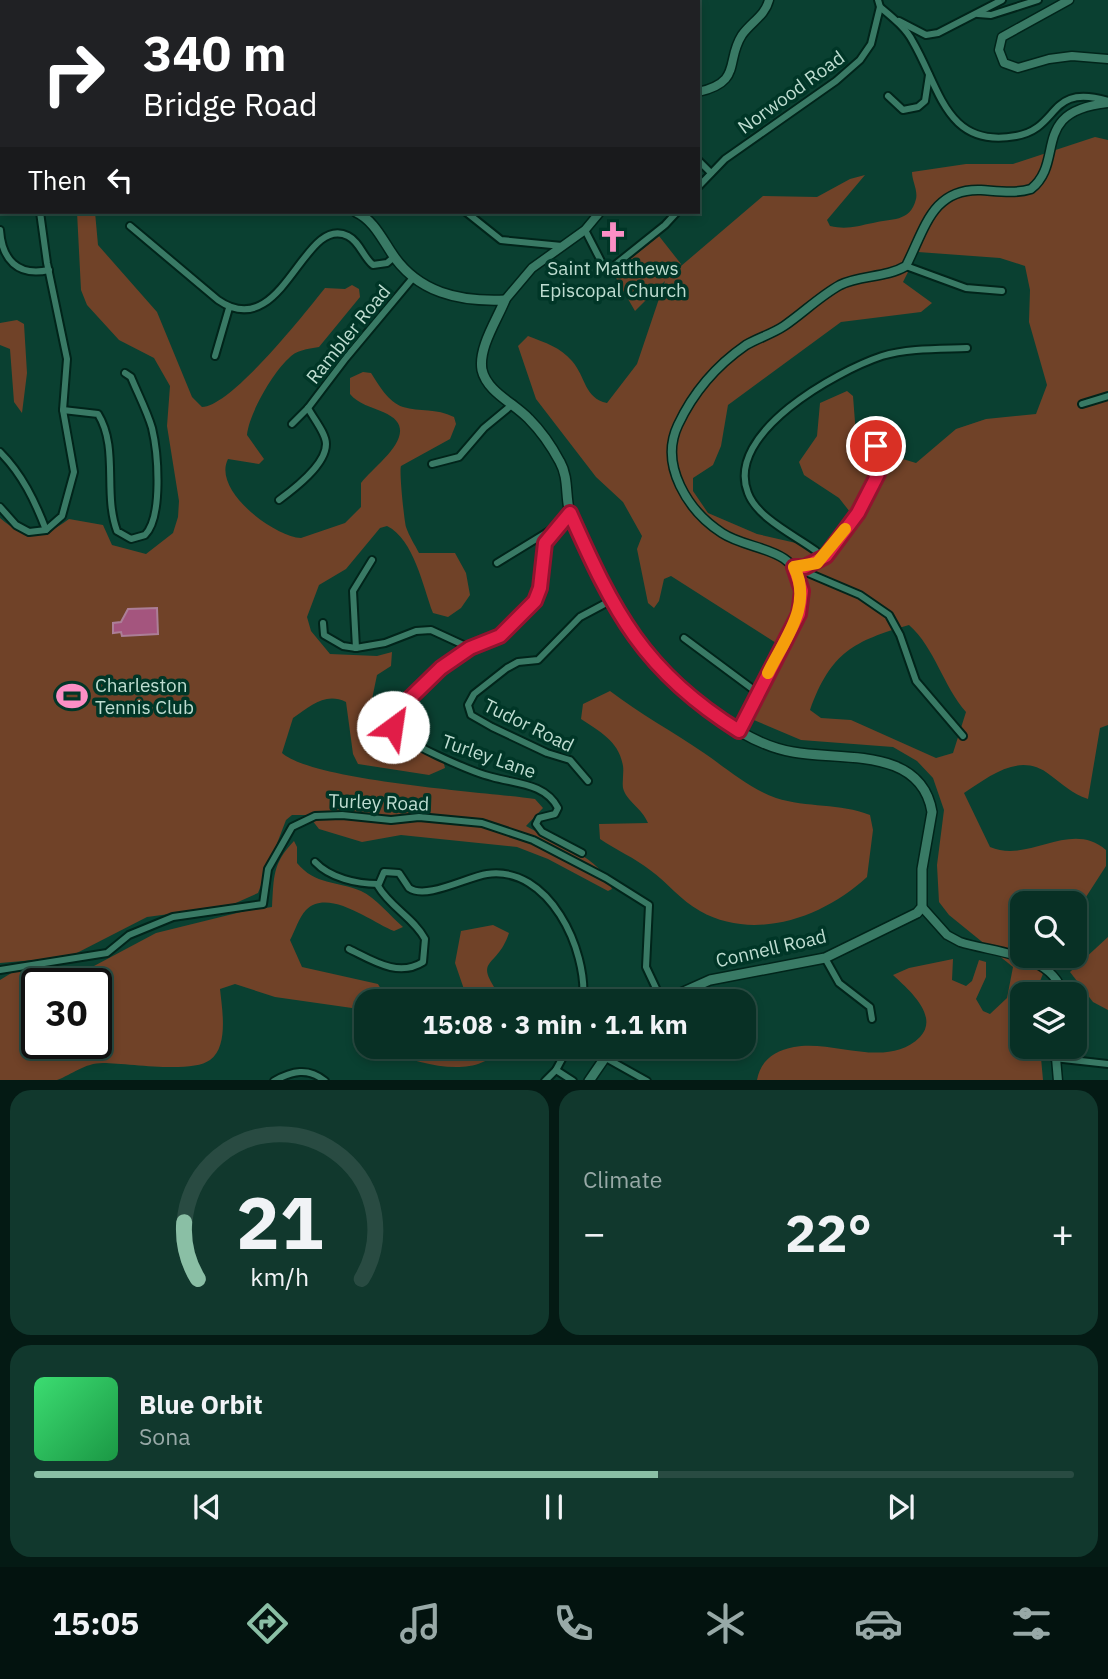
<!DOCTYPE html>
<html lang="en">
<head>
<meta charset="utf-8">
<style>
  :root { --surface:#083025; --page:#11382d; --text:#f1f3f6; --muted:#98a9a7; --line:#294b42; --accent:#8abfa5 }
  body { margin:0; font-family:"IBM Plex Sans",sans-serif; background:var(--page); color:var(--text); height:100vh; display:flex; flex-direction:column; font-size:26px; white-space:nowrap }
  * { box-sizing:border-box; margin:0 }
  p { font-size:23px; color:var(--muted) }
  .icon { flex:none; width:38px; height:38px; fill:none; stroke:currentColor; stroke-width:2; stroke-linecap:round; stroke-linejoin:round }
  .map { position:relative; height:1080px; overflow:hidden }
  .panel { display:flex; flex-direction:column; gap:10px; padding:10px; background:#041a14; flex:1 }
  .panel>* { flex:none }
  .guide { position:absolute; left:0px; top:0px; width:700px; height:214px; box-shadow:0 4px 10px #0003,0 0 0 2px var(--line); background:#202124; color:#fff; overflow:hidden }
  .buttons { position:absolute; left:1010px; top:891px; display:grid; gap:14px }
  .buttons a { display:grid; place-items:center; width:77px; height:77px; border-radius:14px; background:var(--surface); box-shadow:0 4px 10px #0003,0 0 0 2px var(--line); font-size:35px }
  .speed { position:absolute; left:21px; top:968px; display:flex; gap:14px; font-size:35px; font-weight:700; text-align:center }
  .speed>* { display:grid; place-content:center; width:91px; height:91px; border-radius:50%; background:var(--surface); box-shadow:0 4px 10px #0003,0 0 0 2px var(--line); line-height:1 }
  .speed .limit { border:4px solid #111; border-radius:10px; background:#fff; color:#111 }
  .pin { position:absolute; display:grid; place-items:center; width:60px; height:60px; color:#fff; margin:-30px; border:4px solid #fff; border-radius:50%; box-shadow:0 2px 7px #0007 }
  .me { position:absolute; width:77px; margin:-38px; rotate:31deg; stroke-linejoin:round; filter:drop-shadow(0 0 5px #0008) }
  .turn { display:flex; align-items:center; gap:24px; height:147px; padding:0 28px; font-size:32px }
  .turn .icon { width:91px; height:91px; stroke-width:2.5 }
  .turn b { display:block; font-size:49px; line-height:60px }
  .then { display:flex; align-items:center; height:66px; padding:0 28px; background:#0003; gap:14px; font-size:26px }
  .big { font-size:52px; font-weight:800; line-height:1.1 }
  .panel .tile { flex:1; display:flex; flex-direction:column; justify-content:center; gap:10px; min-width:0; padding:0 24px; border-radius:21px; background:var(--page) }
  .panel .dial { align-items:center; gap:0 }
  .dial svg { height:182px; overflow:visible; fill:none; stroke:var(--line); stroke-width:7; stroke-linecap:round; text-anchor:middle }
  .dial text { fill:var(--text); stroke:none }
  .song { display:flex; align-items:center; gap:21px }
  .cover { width:84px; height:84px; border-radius:10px; background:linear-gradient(135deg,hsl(140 70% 55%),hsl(140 70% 35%)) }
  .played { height:7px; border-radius:4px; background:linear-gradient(90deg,var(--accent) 60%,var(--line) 60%) }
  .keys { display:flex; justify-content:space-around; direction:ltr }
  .heat { display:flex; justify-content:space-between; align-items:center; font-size:38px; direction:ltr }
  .panel .tiles { flex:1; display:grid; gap:10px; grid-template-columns:1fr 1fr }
  .tile:last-child { grid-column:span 2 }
  .trip { position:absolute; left:354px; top:989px; width:402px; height:70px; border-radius:21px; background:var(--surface); box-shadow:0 4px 10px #0003,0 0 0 2px var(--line); font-weight:800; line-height:70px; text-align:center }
  .menu { display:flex; height:112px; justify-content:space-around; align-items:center; background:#03130f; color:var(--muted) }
  .menu .icon { width:49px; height:49px }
  .menu .selected { color:var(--accent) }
  .menu b { font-size:32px; color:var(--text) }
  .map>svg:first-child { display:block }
  .green { fill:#704228; fill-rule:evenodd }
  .water { fill:#a4557e; stroke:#ac7e97; stroke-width:2 }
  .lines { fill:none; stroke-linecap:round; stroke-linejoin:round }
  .minor-casing { stroke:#01241a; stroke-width:10 }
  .tertiary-casing { stroke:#01241a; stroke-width:11 }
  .secondary-casing { stroke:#01241a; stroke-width:12 }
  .minor { stroke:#397a65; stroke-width:6 }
  .tertiary { stroke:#397a65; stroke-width:8 }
  .secondary { stroke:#397a65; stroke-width:9 }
  .route-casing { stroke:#92132f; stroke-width:18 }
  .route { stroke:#e11d48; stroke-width:12 }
  .slow { stroke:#f59e0b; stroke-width:12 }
  .labels { text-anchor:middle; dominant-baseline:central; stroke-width:7; stroke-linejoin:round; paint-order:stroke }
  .street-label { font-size:19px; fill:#beddd1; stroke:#003627 }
  .poi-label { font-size:19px; fill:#beddd1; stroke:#003627 }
</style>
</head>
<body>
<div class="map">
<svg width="1108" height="1081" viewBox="0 0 1108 1081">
  <rect width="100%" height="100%" fill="#0a4031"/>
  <g class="green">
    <path d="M1095 137 1108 140V725L1100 728 1088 799C1071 793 1064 785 1050 775 1020 751 990 776 964 793L990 847C1029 864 1070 819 1106 850V866L1075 914 1074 903H1022V956H1050L1035 994H1022V1046L1040 1047 1043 1080H757C761 1060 774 1051 794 1047 833 1039 887 1070 920 1037 940 1016 908 989 893 975L909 968 953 959 952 980 966 986 972 981 979 960 986 962V977L976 999 983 1011 990 1014 1007 998 1013 967 949 915 939 902 937 865 944 810 933 778 917 761 893 747 801 740 749 718 784 648 671 576 664 579 659 601 654 608 648 603 637 549 642 536 623 502 596 477 536 399 518 346 528 336C546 343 560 347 572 361 586 377 584 398 607 403L637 364 665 281 635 311 613 273 659 236 681 264 674 272 763 196 817 197 850 179 865 175 827 220 830 226C847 230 857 226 873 223 891 218 910 223 916 199 918 190 912 181 912 172L966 164H1013ZM918 252 1000 258 1025 266 1030 290 1029 322 1047 385 1036 414 986 419 956 429 916 463 863 447 856 435 853 396 847 391 820 403 817 436 799 462 804 475 839 498 850 512 825 551 813 553 796 543 757 534 708 513 693 491V478L713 465 721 446 728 405 841 322 921 312 932 303 903 282ZM909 625C935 648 943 686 966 712L953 753 936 758 851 720 821 718 810 710C831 652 854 641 909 625Z"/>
    <path d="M77 212H95L98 245 157 312 192 397 202 407C231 407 305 313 325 288L345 289 352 285 359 289 360 297 319 347C307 349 296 350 288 359 272 374 249 414 247 435L264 459 259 464 228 459C212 490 273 536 301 538L345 523 361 507V483C376 464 426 430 383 412 372 407 358 404 350 394V378L363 372 371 373C379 385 388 402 403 407 420 412 436 408 454 417L456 424 450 439 401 466C399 471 404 519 406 527 409 536 415 545 419 553H455L466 573 470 595 461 608 448 617 433 613C423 587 414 539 387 526L380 528 346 569 319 585 307 617 311 631 330 654 377 656 392 652 391 666 377 675 366 728 443 760 445 768 429 775 358 764 353 754 346 702C325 692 311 706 293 718L282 753C314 781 484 792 535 799L543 808 526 826C554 842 602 857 612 889L608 891 548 859 517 847 401 835 362 842 319 829 308 815H292L286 820 258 893 229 906 147 917 69 957 0 963V518C29 542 40 540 69 519L103 525 112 545 146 554 173 533 178 517 179 501 167 426 170 386 154 358 119 340 87 305 81 290Z"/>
    <path d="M17 320 24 324 27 373 22 413 14 402 10 349 0 345V323Z"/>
    <path d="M610 691C640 714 672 731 704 753 726 768 750 789 776 798 807 808 840 803 870 815L873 830 867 877C824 917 755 942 700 911 680 900 668 883 650 870 635 858 616 850 600 839L599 824 648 823C642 808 626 801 623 788 622 781 624 773 623 766 619 741 600 732 581 719L583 704Z"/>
    <path d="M294 841 297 847V863C315 885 337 881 361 891 376 898 390 916 403 927L394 931C373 923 328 887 306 910 299 917 295 931 290 940L302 967 378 984 388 1001H366V1018L352 1008 275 997 235 984 220 989C222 1009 229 1046 210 1060 191 1074 128 1063 103 1063 83 1063 71 1076 54 1081 39 1081 16 1081 0 1080V980L13 972 94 966 156 933 245 911 272 907C274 877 272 864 294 841ZM37 984H96V1043H37Z"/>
    <path d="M493 925 509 933C496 972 470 955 504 1001H468L455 963 461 931Z"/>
    <path d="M1108 937V1010L1093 1002 1070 972Z"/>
    <path d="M384 1047H502C477 1081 422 1064 388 1052Z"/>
  </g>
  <path class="water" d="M157 608 158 634 122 636 121 632 113 633V623L121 622 128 609Z"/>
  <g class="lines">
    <defs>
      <g id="minor">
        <path d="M169 0 172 2"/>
        <path d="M566 0 567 2"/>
        <path d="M878 0 880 7C892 17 906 28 913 42 940 88 946 149 1016 136 1061 128 1047 83 1108 101"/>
        <path d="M254 2 255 0"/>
        <path d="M394 2 395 0"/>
        <path d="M579 2 581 0"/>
        <path d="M649 2 650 0"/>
        <path d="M978 14 991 15 1038 0"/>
        <path d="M899 21 926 35 938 33 1002 0"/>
        <path d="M0 30 2 32"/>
        <path d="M888 96 903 110 918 107 925 101 929 75"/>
        <path d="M698 160 711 173"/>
        <path d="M698 187 725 159 836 81 860 60 871 44 880 7"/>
        <path d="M0 205 2 203"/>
        <path d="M466 212 501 240 562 246"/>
        <path d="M130 226 218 300C283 345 303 213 348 236 360 242 363 257 373 265L387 263 394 257"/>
        <path d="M0 230C2 259 17 277 49 270"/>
        <path d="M585 230 604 267 610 269 665 225 677 212"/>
        <path d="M906 266 966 288 1002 291"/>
        <path d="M215 356 229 308"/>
        <path d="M1082 404 1108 396"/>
        <path d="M63 410 98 414C119 448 103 493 117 531L131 539 145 535C163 517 158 453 152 428 147 411 138 394 131 377L125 373"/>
        <path d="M292 424 308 408 346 358 412 279"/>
        <path d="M0 452C22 474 35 501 46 530"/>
        <path d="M432 464 459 457 484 428 513 404"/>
        <path d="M279 500C294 489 326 465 326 444 326 433 313 418 308 408"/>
        <path d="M0 507 16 525 29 532 46 530 62 516 74 472 63 410 67 359 47 263 40 212"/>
        <path d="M559 525 545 543 540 588 535 601 501 636 470 648 441 668 403 705 393 727C396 740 475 773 492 777 516 784 545 783 558 808L555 814 539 818 536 824 542 832 582 853"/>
        <path d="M820 558 816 551C796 536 757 518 748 493 724 433 837 371 882 356 908 348 940 349 967 348"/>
        <path d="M497 563 559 525 570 513"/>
        <path d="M794 567 860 595 889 615 900 635 916 681 963 736"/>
        <path d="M800 567C836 568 875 482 888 452L883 446H876L878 475"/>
        <path d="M323 623 324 635 343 646 356 648 385 643 416 631 431 630 470 648"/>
        <path d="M684 638 758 693"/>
        <path d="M356 648 353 591 372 560"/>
        <path d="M588 781 570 760 547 753 492 727 471 715 468 705 474 694 507 668 518 662 538 660 580 617 610 601"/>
        <path d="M315 862C330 878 357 884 378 884"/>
        <path d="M349 949C372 960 398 978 423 962L425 939C414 918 390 907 378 886L384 872 399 873 409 888C426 900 467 877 487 874 549 865 588 950 583 1001"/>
        <path d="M825 958 839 983 870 1007 872 1019"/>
        <path d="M0 970 107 953 129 935 173 917 263 904 268 869 292 827 315 816 342 815 391 820 419 817 482 823 533 840 606 878 649 905 646 967 662 1001"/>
        <path d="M604 1057 647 1081"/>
        <path d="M1054 1058 1108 1064"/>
        <path d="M556 1070 573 1081"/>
        <path d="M274 1081C292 1071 308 1067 325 1081"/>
        <path d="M545 1081 556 1070 569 1046"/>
      </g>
      <g id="tertiary">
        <path d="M1069 0 1002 37 999 50 1004 63 1018 68 1049 59 1072 56 1108 59"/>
        <path d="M0 18H2"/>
        <path d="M698 92C743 82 725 61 742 35 751 22 765 16 769 0"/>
        <path d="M505 300 532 268 585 230 600 212"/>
        <path d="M739 731C755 700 806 618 801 586 795 546 749 551 722 533 688 511 659 465 678 425 693 393 717 365 746 345 758 338 772 334 784 326 803 313 820 296 840 285 860 275 886 278 906 266 925 229 932 188 981 190 997 191 1015 194 1031 189 1066 161 1029 111 1108 103"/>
        <path d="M922 907 947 935 960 942C994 953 1052 953 1063 994"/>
        <path d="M1055 1046 1058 1081"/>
      </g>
      <g id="secondary">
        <path d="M13 2V0"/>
        <path d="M356 212C373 220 381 237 391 252 417 293 460 302 505 300 497 320 478 348 482 370 487 392 514 403 529 419 541 431 552 447 560 462 569 478 565 496 570 514 574 528 583 543 590 557 625 632 665 690 739 731 756 741 774 749 793 752 840 761 921 746 932 812L922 869V907L917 913 825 958 710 980 663 1001"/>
        <path d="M589 1081 613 1046"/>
      </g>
    </defs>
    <use href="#minor" class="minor-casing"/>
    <use href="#tertiary" class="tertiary-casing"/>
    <use href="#secondary" class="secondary-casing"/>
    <use href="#minor" class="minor"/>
    <use href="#tertiary" class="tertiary"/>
    <use href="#secondary" class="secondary"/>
  </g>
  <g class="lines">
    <defs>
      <path id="route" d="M393 727 403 705 441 668 470 648 500 636 535 601 540 588 545 543 570 513C614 612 643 671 739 731L799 614 802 591 794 567H805L826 556 858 513 878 474 876 446"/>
    </defs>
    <use href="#route" class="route-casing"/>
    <use href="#route" class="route"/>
    <path class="slow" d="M768 673C785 638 813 606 794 567L817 563 845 529"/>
  </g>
  <defs>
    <symbol id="church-bare" viewBox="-9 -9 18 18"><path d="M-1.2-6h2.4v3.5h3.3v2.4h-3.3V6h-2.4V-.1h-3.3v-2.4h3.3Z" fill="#fb8fc5" stroke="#003627" stroke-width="2.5" paint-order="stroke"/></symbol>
    <symbol id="stadium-bare" viewBox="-9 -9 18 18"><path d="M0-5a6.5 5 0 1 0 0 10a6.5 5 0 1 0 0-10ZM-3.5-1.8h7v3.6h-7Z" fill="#fb8fc5" stroke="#003627" stroke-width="2.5" paint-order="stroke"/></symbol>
  </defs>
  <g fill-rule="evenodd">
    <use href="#church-bare" x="591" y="215" width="44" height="44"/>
    <use href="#stadium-bare" x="50" y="674" width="44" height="44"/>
  </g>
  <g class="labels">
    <g class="street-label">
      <text transform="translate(791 92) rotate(-36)">Norwood Road</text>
      <text transform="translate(348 334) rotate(-51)">Rambler Road</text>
      <text transform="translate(529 725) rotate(26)">Tudor Road</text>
      <text transform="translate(489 756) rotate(19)">Turley Lane</text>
      <text transform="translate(379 802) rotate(2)">Turley Road</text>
      <text transform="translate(771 948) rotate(-13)">Connell Road</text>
    </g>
    <g class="poi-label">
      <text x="613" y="268">Saint Matthews<tspan x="613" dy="22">Episcopal Church</tspan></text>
      <text x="95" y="685" text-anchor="start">Charleston<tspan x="95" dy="22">Tennis Club</tspan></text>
    </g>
  </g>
</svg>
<div class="buttons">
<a><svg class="icon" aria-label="search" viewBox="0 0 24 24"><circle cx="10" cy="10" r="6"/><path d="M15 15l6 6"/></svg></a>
<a><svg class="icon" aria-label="layers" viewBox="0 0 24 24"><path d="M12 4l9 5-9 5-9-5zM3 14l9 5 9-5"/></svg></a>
</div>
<div class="speed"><div class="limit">30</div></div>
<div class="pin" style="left:876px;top:446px;background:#d93025"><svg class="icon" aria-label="arrive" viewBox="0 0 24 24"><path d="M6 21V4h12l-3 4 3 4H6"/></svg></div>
<svg class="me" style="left:393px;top:727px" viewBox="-20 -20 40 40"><circle r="19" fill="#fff"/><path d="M0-13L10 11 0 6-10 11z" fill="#e11d48"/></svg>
<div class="trip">15:08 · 3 min · 1.1 km</div>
<div class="guide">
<div class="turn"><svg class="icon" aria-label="right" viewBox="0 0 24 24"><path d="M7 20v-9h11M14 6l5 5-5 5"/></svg><div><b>340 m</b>Bridge Road</div></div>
<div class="then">Then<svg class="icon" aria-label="left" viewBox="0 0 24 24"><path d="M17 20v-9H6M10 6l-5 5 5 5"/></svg></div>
</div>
</div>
<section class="panel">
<div class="tiles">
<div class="tile dial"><svg viewBox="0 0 100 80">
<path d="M14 69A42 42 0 1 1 86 69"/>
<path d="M14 69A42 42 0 0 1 8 44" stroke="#8abfa5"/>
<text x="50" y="56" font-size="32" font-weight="700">21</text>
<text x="50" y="72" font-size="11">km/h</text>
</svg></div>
<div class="tile"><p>Climate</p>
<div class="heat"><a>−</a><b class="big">22°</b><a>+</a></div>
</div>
<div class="tile">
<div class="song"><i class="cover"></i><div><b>Blue Orbit</b><p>Sona</p></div></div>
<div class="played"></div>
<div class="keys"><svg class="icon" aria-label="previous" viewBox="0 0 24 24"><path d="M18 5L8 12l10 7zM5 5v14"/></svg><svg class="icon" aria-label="pause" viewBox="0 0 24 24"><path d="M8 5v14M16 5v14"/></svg><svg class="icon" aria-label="next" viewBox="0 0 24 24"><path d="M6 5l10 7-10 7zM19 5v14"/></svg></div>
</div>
</div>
</section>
<nav class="menu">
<b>15:05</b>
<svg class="icon selected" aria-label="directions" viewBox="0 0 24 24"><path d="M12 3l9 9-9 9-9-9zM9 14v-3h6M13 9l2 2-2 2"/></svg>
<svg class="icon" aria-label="music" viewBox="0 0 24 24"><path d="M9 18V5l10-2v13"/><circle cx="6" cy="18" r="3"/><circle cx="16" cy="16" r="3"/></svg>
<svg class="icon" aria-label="phone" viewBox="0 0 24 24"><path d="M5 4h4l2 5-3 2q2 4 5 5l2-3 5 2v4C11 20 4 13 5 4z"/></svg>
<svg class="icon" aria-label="climate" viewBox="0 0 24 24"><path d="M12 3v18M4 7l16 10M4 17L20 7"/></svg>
<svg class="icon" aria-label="car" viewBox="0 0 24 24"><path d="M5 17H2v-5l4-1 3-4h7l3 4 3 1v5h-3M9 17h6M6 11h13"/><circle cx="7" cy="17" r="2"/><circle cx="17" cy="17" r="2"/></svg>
<svg class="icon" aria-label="filters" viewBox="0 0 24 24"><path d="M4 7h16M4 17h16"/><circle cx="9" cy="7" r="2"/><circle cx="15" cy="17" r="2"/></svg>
</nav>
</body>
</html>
